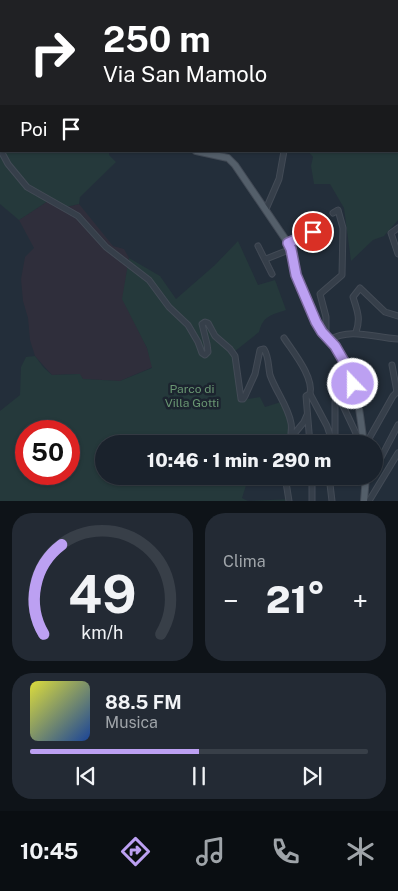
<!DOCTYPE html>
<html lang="it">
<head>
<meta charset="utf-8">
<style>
  :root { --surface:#1a222c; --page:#232a34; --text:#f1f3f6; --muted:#9fa4a9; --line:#383f48; --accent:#bca0f2 }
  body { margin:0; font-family:"Public Sans",sans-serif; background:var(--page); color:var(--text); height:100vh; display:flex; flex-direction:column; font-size:19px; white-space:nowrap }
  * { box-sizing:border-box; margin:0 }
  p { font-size:16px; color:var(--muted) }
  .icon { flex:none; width:28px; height:28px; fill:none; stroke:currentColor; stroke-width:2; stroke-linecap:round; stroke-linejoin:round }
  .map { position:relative; height:501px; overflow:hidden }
  .sheet { display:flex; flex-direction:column; gap:12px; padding:12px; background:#0e1318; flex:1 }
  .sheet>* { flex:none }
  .guide { position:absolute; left:0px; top:0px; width:399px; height:152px; box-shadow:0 1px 4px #0004,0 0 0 1px var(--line); background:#202124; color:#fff; overflow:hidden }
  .speed { position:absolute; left:15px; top:420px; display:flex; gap:10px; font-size:25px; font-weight:700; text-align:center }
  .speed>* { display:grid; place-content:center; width:65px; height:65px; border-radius:50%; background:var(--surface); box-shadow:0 1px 4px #0004,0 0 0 1px var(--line); line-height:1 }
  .speed .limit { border:8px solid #d22; background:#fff; color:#111 }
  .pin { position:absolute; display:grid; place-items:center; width:42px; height:42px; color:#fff; margin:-21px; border:2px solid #fff; border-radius:50%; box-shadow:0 1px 5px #0007 }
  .me { position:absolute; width:55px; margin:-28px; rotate:338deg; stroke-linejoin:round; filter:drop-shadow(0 0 4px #0008) }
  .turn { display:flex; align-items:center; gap:18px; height:105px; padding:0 20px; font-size:22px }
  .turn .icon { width:65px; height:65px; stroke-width:2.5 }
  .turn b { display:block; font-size:35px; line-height:42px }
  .then { display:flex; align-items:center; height:48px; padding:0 20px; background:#0003; gap:10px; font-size:19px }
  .big { font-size:38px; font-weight:800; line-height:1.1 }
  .sheet .card { flex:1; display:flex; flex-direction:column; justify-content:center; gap:8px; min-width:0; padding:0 18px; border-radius:20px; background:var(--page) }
  .sheet .dial { align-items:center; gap:0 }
  .dial svg { height:130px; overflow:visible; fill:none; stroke:var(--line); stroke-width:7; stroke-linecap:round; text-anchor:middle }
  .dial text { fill:var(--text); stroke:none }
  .song { display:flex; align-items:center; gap:15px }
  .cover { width:60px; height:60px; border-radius:8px; background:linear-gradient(135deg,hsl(60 70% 55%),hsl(220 70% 35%)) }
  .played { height:5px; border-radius:2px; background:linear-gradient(90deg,var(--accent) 50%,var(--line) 50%) }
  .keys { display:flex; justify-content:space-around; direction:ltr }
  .heat { display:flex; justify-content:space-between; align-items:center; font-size:28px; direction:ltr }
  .sheet .tiles { flex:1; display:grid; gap:12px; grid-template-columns:1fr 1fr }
  .card:last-child { grid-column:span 2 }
  .trip { position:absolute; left:95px; top:435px; width:288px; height:50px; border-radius:25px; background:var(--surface); box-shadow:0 1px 4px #0004,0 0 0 1px var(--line); font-weight:800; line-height:50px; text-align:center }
  .tab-bar { display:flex; height:80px; justify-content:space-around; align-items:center; background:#0a0e12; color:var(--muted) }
  .tab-bar .icon { width:35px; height:35px }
  .tab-bar .current { color:var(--accent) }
  .tab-bar b { font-size:22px; color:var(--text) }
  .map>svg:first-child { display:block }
  .medical { fill:#2f2e3b }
  .green { fill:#25393b; fill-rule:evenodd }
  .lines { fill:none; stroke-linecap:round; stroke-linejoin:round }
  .minor-casing { stroke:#434b56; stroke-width:7 }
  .major-casing { stroke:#434b56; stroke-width:8 }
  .minor { stroke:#363f4a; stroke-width:5 }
  .major { stroke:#545f6a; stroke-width:6 }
  .route-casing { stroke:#7a689d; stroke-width:12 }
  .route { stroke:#bca0f2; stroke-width:9 }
  .labels { text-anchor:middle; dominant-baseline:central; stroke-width:5; stroke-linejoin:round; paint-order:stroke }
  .park-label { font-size:12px; fill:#699672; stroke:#1c242f }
</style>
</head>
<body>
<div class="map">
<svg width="398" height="501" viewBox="0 0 398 501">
  <rect width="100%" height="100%" fill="#232e3a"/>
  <path class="medical" d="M51 199 66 207 79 204 113 246 124 249 129 258 123 299 147 348 153 367 120 381 83 379 79 374 52 375 35 356 30 340 28 318 23 301 21 279 25 257 34 248 19 220Z"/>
  <g class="green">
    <path d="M0 0 53 1H1V151H109V155L116 162 80 197 79 204 66 207 51 199 19 220 0 204Z"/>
    <path d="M87 0H398V220L384 236 373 240 351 261 344 208 330 184H314L311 166 313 157 308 151H398V1Z"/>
    <path d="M238 241 258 285 275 280 286 310C271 315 263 316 259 332L234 352 241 400 260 397 265 407 281 402 289 423 288 444H104V476H249L242 498 248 501 292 499V501H0V411L20 395 21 367 26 357 35 356 44 368 52 375 80 374 83 379 120 381 152 368 147 348 122 299 129 258 160 276 176 299 215 265ZM26 431H69V474H26Z"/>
  </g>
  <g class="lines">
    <defs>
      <g id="minor">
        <path d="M82 0V1"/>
        <path d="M366 1V0"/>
        <path d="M0 74 1 75"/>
        <path d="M0 100 1 98"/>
        <path d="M0 105H1"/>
        <path d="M0 124 1 122"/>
        <path d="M1 151 8 164 27 187 78 216 106 247 149 280 169 307 188 325 198 342 202 353 205 355 208 352 207 344 202 324 205 322 208 323 215 336 230 349 235 356 241 399H243L245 396 255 374 260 350 264 349C269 357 268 366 270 375 276 392 288 406 291 423 292 427 291 431 291 434H294L304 422 307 415"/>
        <path d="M266 209 279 179 284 151"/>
        <path d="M398 228 391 233 398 254"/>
        <path d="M288 243 313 232"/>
        <path d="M258 246 272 274"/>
        <path d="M266 259 291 249"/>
        <path d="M356 332C361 318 357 310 353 297L360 288 385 312 398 316"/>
        <path d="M326 336V317L320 294 342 275 343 228 338 210 333 213"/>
        <path d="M284 338C293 352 314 377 310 394"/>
        <path d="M329 340C352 327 374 338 398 339"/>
        <path d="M392 365 397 392"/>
        <path d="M310 444 306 396 310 394 327 426 331 438 334 440 335 438V402L337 393 361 444"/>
        <path d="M366 444 393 396 398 391"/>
        <path d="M374 471 398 425"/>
        <path d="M285 476 289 501"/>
        <path d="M312 476V501"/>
        <path d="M329 476 332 501"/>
        <path d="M369 501 398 453"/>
      </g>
      <g id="major">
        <path d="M122 0V1"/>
        <path d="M196 151 228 158 235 165 288 243C293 254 293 265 297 276 301 290 308 302 313 315 321 333 335 345 345 362 358 386 360 417 364 444"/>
        <path d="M364 501 366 476"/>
      </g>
    </defs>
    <use href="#minor" class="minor-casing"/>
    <use href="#major" class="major-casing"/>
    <use href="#minor" class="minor"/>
    <use href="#major" class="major"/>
  </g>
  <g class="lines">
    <defs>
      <path id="route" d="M313 232 288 243 291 249 296 275 316 322 322 332 335 346 346 365 353 384"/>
    </defs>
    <use href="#route" class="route-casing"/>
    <use href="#route" class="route"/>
  </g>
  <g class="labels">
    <g class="park-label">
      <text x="192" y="389">Parco di<tspan x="192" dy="14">Villa Gotti</tspan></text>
    </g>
  </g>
</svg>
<div class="speed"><div class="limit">50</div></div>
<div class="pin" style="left:313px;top:232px;background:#d93025"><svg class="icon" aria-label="arrive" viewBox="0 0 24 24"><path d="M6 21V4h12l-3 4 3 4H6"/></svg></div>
<svg class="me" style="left:353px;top:384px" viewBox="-20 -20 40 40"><circle r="17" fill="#bca0f2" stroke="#fff" stroke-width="3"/><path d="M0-11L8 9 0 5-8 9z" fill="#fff"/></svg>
<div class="trip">10:46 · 1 min · 290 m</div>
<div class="guide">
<div class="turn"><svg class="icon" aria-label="right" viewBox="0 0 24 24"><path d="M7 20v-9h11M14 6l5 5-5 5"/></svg><div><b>250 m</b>Via San Mamolo</div></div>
<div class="then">Poi<svg class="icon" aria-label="arrive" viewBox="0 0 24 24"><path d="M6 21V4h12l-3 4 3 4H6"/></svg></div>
</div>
</div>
<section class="sheet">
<div class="tiles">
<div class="card dial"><svg viewBox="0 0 100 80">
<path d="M14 69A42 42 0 1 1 86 69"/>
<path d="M14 69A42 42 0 0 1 25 14" stroke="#bca0f2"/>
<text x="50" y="56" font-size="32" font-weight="700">49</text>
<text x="50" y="72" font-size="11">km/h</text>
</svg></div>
<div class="card"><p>Clima</p>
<div class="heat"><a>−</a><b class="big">21°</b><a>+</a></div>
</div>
<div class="card">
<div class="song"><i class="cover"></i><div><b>88.5 FM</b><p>Musica</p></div></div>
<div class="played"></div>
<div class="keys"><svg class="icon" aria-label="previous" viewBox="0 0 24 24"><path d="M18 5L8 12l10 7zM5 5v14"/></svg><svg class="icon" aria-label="pause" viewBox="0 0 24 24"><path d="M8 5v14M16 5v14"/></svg><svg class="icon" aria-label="next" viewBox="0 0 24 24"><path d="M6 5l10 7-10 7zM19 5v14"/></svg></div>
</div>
</div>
</section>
<nav class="tab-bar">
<b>10:45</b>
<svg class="icon current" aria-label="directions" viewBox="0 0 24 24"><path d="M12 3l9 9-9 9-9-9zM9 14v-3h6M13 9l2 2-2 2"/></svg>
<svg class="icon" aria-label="music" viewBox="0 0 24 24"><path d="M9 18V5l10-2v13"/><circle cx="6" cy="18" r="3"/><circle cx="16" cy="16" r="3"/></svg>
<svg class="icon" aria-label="phone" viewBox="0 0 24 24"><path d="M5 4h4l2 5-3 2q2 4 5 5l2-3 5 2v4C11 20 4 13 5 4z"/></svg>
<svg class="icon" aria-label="climate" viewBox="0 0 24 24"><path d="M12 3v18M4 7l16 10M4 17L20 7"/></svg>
</nav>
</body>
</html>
